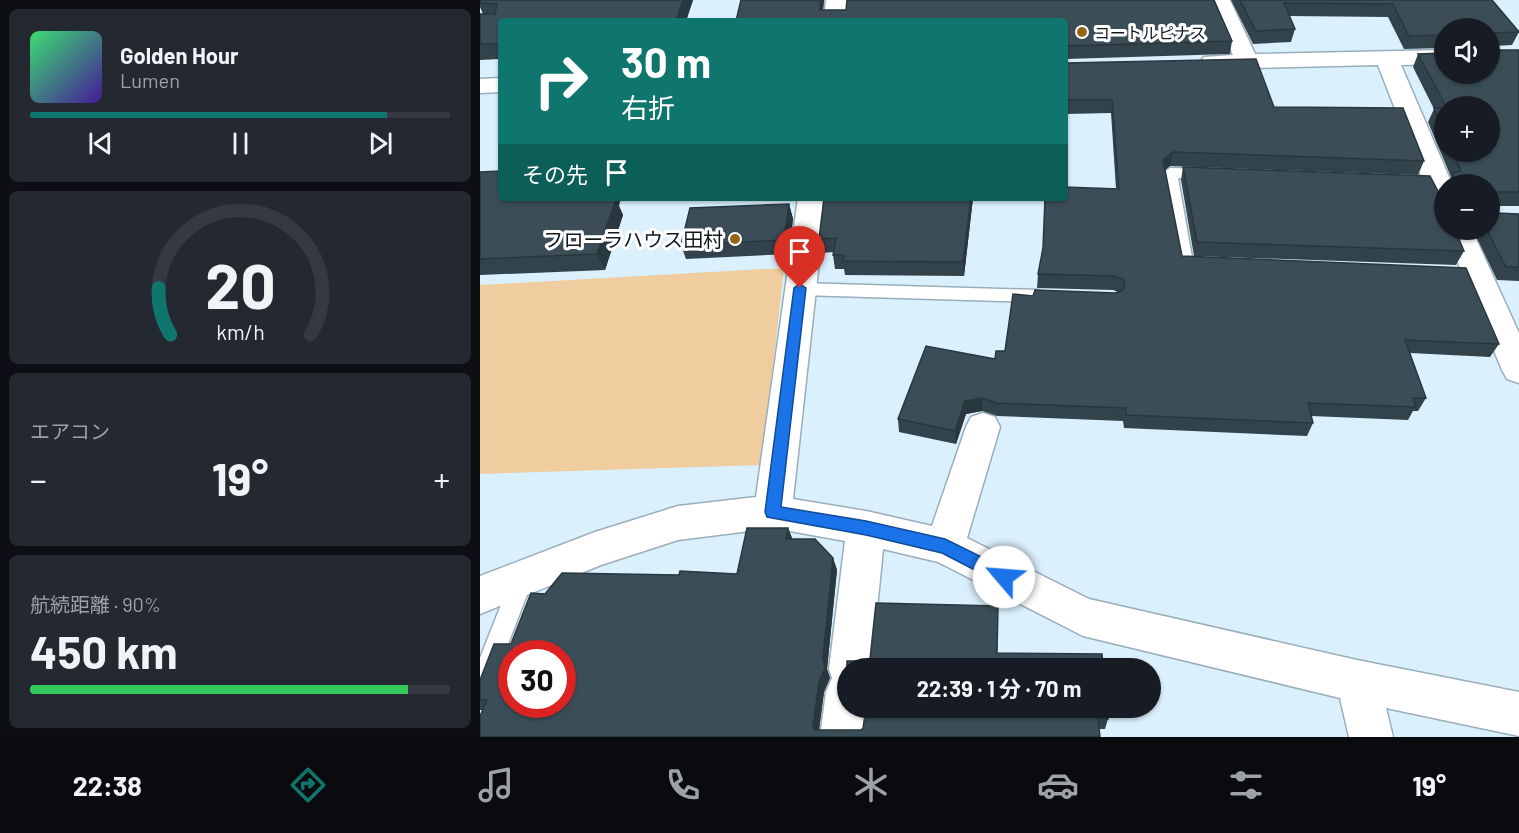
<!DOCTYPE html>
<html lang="ja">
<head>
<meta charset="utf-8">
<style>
  :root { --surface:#171b24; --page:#242831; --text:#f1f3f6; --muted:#9ea1a6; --line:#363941; --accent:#0f766e }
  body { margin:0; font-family:Barlow,"Noto Sans JP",sans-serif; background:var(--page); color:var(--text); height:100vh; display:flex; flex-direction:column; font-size:22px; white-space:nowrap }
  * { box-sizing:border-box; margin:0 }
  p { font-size:20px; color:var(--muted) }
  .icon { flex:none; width:33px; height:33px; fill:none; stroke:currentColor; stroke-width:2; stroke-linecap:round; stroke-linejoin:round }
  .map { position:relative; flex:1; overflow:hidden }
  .side { display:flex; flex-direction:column; gap:9px; padding:9px; background:#0d0f14; width:480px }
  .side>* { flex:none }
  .guide { position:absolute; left:18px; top:18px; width:570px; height:183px; border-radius:6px; box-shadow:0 2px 4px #0004; background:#0f766e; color:#fff; overflow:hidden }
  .fabs { position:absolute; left:954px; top:18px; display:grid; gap:12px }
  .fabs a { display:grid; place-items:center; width:66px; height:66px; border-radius:50%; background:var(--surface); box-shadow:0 2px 4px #0004; font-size:30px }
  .speed { position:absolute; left:18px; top:640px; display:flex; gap:12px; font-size:30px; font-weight:700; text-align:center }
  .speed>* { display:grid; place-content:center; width:78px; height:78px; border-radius:50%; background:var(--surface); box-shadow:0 2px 4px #0004; line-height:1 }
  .speed .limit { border:9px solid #d22; background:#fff; color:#111 }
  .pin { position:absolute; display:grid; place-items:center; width:51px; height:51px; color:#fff; margin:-62px -26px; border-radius:50% 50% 50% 0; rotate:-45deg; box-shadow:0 0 6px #0007 }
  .pin .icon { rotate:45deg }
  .me { position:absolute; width:66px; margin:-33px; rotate:297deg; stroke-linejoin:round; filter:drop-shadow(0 0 4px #0008) }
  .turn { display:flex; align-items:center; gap:21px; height:126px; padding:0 24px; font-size:27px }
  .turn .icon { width:78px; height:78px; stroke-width:2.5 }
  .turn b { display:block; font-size:42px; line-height:51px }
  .then { display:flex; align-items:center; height:57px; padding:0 24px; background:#0003; gap:12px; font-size:22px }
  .big { font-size:45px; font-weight:700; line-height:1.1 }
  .side .tile { flex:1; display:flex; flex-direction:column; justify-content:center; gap:9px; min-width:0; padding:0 21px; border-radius:9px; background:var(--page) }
  .side .dial { align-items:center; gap:0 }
  .dial svg { height:156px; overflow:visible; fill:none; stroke:var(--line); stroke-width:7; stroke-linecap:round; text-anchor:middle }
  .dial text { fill:var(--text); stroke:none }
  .song { display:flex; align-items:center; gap:18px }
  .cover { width:72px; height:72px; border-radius:9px; background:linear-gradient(135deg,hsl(140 70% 55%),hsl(260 70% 35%)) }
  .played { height:6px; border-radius:3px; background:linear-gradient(90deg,var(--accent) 85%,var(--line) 85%) }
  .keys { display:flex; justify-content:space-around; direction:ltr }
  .heat { display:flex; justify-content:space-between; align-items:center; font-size:33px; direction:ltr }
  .charge { height:9px; border-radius:4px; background:linear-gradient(90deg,#34c759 90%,var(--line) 0) }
  .trip { position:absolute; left:357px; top:658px; width:324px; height:60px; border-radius:30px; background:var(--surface); box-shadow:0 2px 4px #0004; font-weight:700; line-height:60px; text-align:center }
  .tabs { display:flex; height:96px; justify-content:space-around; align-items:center; background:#090b0e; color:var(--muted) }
  .tabs .icon { width:42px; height:42px }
  .tabs .selected { color:var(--accent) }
  .tabs b { font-size:27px; color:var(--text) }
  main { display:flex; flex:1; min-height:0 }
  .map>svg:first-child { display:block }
  .green { fill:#efcd9f }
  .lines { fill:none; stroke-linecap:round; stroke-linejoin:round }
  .service-casing { stroke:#99aeba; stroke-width:3 }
  .minor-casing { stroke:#99aeba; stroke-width:3 }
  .service { fill:#fff; fill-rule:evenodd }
  .minor { fill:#fff; fill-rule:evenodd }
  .wall { fill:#33434c; fill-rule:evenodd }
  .shaded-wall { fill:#29373e }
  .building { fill:#3b4e58; stroke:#29373e; stroke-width:1.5; fill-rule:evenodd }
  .route { fill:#1a73e8; stroke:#114b97; stroke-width:1.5 }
  .poi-dot { fill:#946614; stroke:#fff; stroke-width:2 }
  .labels { text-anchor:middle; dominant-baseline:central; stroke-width:6; stroke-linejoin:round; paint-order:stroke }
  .far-poi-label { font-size:16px; fill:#10181c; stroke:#fff; text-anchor:start }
  .poi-label { font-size:20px; fill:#10181c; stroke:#fff; text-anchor:end }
</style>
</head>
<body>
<main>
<section class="side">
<div class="tile">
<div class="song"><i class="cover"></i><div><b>Golden Hour</b><p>Lumen</p></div></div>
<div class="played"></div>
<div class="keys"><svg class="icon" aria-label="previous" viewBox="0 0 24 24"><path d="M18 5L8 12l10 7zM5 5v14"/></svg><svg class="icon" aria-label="pause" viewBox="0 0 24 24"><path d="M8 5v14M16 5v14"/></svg><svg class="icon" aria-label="next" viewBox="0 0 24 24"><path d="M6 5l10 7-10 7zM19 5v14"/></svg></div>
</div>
<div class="tile dial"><svg viewBox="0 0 100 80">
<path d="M14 69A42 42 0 1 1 86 69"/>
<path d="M14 69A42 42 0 0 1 8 45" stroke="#0f766e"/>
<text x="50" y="56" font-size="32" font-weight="700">20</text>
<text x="50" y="72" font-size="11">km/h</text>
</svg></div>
<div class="tile"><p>エアコン</p>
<div class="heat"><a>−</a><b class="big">19°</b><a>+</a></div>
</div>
<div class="tile"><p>航続距離 · 90%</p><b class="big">450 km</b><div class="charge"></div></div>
</section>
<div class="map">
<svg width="1039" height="737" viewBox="0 0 1039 737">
  <rect width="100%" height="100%" fill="#daf0fd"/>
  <path class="green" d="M304 268 282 465 0 474V285Z"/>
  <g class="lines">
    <defs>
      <g id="service">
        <path d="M690 168 725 169 732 174 725 179 698 178 712 257 729 259 731 263 729 267H699L697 263 683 173Z"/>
        <path d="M320 283 558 290 564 292 566 296 564 300 558 302 320 295 314 293 312 289 314 285Z"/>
        <path d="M42 569 50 572 53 579 8 696 0 700V658L34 572Z"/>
      </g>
      <g id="minor">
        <path d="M346 0H368L366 21H344Z"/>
        <path d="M728 0H750L775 54 964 50V64L921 65 972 184H964V208L954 205 950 199 898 65 732 69 724 67 720 62 724 57 753 55Z"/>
        <path d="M21 78V92L0 93V79Z"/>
        <path d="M318 198H346L313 499 386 511 452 526 486 427 491 417 503 413 515 417 520 427 487 538 609 599 877 660 1039 692V736L906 708 913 737H869L860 698 603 636 458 562 403 549 391 669H368V708H388L384 737H340L346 692 352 678 349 669 365 541 293 528 198 540 121 565 0 614V576L115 532 198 506 276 497Z"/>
        <path d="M964 229 992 230 1039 333V383L1027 379 1022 370Z"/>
      </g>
    </defs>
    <use href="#service" class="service-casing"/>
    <use href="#minor" class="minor-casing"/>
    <use href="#service" class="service"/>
    <use href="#minor" class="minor"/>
  </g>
  <g class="wall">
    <path d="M0 0H213L206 21H21V59L0 60V14H3L0 7Z"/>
    <path d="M261 0H344L343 10H366L367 0H734L752 41 750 54 585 59V21H256Z"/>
    <path d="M751 0H1012L1039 32 1032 45 1015 46V50H1039V206H1016V213L1039 214V281L1017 280 993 230H1010V184H967L971 177 948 122 954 109 933 67 938 54 1010 74 964 28V48L924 49 908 17 809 16 815 29 811 42 773 44ZM964 106H1010V152H964Z"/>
    <path d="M585 63 794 107 944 161 938 175 690 166 685 170 702 256 1019 344 1010 357 930 353 946 398 938 411H933L928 420 831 416 833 423 827 436 644 428 643 421 517 416 502 411 486 414 476 444 419 432 418 419 515 359 525 351 553 296 635 293 638 292 633 290 557 288 558 274 636 189 631 113 585 114Z"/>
    <path d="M703 167 959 193 964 230 984 251 976 265 714 256 701 180Z"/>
    <path d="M0 172 139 206 143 215 125 270 0 275Z"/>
    <path d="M344 198H493L484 276 365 275 364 269H355L353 255V252L342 253 339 239Z"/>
    <path d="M309 204 313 219 308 254 206 259 201 245Z"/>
    <path d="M308 528 312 539 353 558 357 570 347 669 350 678 344 692 339 730H381L628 719 625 729 0 737 3 710H0V680L31 644 65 594 199 575 257 574Z"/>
  </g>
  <g class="shaded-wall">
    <path d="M203 0H213L206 21H196Z"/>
    <path d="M341 0H344L342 21 340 10Z"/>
    <path d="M693 152 690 166 681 173 683 160Z"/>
    <path d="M129 198H141L139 206 143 215 125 270 117 254Z"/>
    <path d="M491 198H493L484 276 483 262Z"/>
    <path d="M309 204 313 219 308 254 304 240Z"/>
    <path d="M502 398V411L486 414 476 444 475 431 485 401Z"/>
    <path d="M308 528 313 540 306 539Z"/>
    <path d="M353 558 357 570 347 669 350 678 344 692 338 737 333 727 343 658Z"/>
  </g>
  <g class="building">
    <path d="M0 0H203L196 21H21V44H0V14H15L17 4 0 3Z"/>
    <path d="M261 0H341L340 10H366L367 0H734L752 41 586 46H585V21H256Z"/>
    <path d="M760 0H1012L1039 32 1014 33 1015 50H1039V192H1016V213L1039 214V267H1026L1007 230H1010V184H973V173L981 171 973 152H1010V106H966L938 54 964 53V74H1010V28H964V35L929 36 913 4 804 3 815 29 776 31Z"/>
    <path d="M776 59 794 107 923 108 944 161 693 152 683 160 702 256 986 268 1019 344 925 340 946 398H933L936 407 828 403 833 423 646 415V408L517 403 502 398 485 401 475 431 418 419 446 346 515 359 516 351H525L533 294 553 296 555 290 635 293 642 291 645 285 643 279 635 276 558 274 563 248 565 198H585V187L639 189 632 100H585V63Z"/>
    <path d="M954 108 964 109V133Z"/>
    <path d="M703 167 950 176 959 193 964 195V230H975L984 251 717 242Z"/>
    <path d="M21 171V198H129L128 199H136L117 254 0 259V172Z"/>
    <path d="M344 198H491L483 262 363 261 364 255H353L356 238 339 239Z"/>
    <path d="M309 204 304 240 201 245 210 208Z"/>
    <path d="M267 528H308L306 539H335L353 558 343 658 345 668 339 682 333 727 335 730H381L383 728 386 708H627L628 719H618L620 737H0V716L7 700H0V680L14 644H31L51 593 65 594 82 573 199 575 200 571 257 574ZM32 654H82V705H32Z"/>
    <path d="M396 603 518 606 517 653 622 654 623 669H368V696H366L367 661H388L390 659Z"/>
  </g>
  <path class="route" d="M320 284 326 288 301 507 386 521 465 539 530 571 532 577 530 582 524 584 518 582 462 553 386 535 287 517 285 512 314 288Z"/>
  <g class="poi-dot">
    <circle cx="602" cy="32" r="6"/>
    <circle cx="255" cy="239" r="6"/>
  </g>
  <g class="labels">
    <g class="far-poi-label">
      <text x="614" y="32">コートルピナス</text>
    </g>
    <g class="poi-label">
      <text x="243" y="239">フローラハウス田村</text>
    </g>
  </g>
</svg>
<div class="fabs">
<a><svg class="icon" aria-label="sound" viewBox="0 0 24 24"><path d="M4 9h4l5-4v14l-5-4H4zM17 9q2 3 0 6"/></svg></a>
<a>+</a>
<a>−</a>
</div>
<div class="speed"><div class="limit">30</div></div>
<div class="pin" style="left:320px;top:288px;background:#d93025"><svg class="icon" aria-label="arrive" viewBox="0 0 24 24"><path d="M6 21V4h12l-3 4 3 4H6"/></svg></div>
<svg class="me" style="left:524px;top:577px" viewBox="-20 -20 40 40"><circle r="19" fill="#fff"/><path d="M0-13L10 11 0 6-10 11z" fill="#1a73e8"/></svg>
<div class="trip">22:39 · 1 分 · 70 m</div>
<div class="guide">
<div class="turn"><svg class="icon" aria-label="right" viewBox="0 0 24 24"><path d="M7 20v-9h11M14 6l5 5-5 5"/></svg><div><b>30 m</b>右折</div></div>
<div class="then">その先<svg class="icon" aria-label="arrive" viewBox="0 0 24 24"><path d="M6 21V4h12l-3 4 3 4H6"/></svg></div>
</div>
</div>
</main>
<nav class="tabs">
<b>22:38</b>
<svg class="icon selected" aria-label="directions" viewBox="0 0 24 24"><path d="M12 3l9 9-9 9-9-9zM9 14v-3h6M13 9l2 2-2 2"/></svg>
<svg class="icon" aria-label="music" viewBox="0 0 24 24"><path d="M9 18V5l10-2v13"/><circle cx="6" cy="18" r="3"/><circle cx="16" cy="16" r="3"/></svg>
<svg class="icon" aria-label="phone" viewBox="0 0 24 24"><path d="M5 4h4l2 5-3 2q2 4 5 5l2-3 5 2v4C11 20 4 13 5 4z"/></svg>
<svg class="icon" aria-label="climate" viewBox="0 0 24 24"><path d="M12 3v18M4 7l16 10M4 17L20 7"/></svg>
<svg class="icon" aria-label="car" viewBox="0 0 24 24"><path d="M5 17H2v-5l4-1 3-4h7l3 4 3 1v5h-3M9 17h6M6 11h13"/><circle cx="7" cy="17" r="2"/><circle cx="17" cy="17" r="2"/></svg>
<svg class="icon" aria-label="filters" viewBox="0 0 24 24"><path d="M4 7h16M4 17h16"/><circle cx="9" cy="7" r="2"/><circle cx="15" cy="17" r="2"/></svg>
<b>19°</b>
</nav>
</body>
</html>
